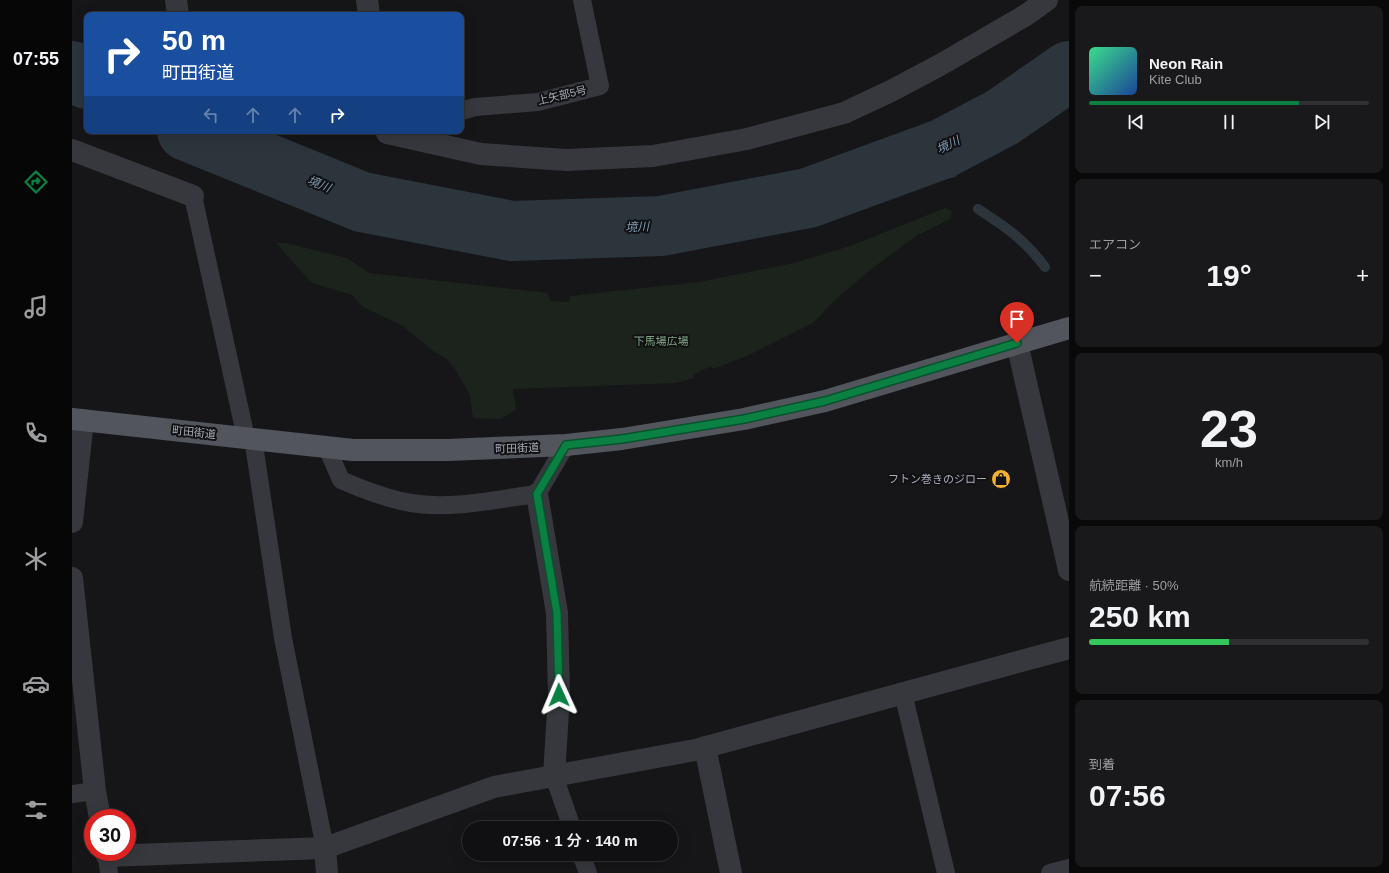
<!DOCTYPE html>
<html lang="ja">
<head>
<meta charset="utf-8">
<style>
  :root { --surface:#101012; --page:#19191b; --text:#f1f3f6; --muted:#9c9d9f; --line:#303032; --accent:#0b8043 }
  body { margin:0; font-family:Helvetica,"Noto Sans JP",sans-serif; background:var(--page); color:var(--text); height:100vh; display:flex; flex-direction:column; font-size:15px; white-space:nowrap }
  * { box-sizing:border-box; margin:0 }
  p { font-size:13px; color:var(--muted) }
  .icon { flex:none; width:22px; height:22px; fill:none; stroke:currentColor; stroke-width:2; stroke-linecap:round; stroke-linejoin:round }
  .map { position:relative; flex:1; overflow:hidden }
  .panel { display:flex; flex-direction:column; gap:6px; padding:6px; background:#09090a; width:320px }
  .panel>* { flex:none }
  .top-card { position:absolute; left:12px; top:12px; width:380px; height:122px; border-radius:8px; box-shadow:0 4px 16px #0002,0 0 0 1px var(--line); background:#1a4fa0; color:#fff; overflow:hidden }
  .speed { position:absolute; left:12px; top:809px; display:flex; gap:8px; font-size:20px; font-weight:700; text-align:center }
  .speed>* { display:grid; place-content:center; width:52px; height:52px; border-radius:50%; background:var(--surface); box-shadow:0 4px 16px #0002,0 0 0 1px var(--line); line-height:1 }
  .speed .limit { border:6px solid #d22; background:#fff; color:#111 }
  .pin { position:absolute; display:grid; place-items:center; width:34px; height:34px; color:#fff; margin:-41px -17px; border-radius:50% 50% 50% 0; rotate:-45deg; box-shadow:0 0 4px #0007 }
  .pin .icon { rotate:45deg }
  .me { position:absolute; width:44px; margin:-22px; rotate:359deg; stroke-linejoin:round; filter:drop-shadow(0 0 3px #0008) }
  .turn { display:flex; align-items:center; gap:14px; height:84px; padding:0 12px; font-size:18px }
  .turn .icon { width:52px; height:52px; stroke-width:2.5 }
  .turn b { display:block; font-size:28px; line-height:34px }
  .lanes { display:flex; align-items:center; height:38px; padding:0 12px; background:#0003; justify-content:center; gap:20px; direction:ltr }
  .lanes .off { opacity:.35 }
  .big { font-size:30px; font-weight:600; line-height:1.1 }
  .panel .card { flex:1; display:flex; flex-direction:column; justify-content:center; gap:6px; min-width:0; padding:0 14px; border-radius:8px; background:var(--page) }
  .panel .dial { align-items:center; gap:0 }
  .dial b { font-size:52px; line-height:1 }
  .song { display:flex; align-items:center; gap:12px }
  .cover { width:48px; height:48px; border-radius:6px; background:linear-gradient(135deg,hsl(150 70% 55%),hsl(220 70% 35%)) }
  .played { height:4px; border-radius:2px; background:linear-gradient(90deg,var(--accent) 75%,var(--line) 75%) }
  .keys { display:flex; justify-content:space-around; direction:ltr }
  .heat { display:flex; justify-content:space-between; align-items:center; font-size:22px; direction:ltr }
  .charge { height:6px; border-radius:3px; background:linear-gradient(90deg,#34c759 50%,var(--line) 0) }
  .trip { position:absolute; left:390px; top:821px; width:216px; height:40px; border-radius:20px; background:var(--surface); box-shadow:0 4px 16px #0002,0 0 0 1px var(--line); font-weight:600; line-height:40px; text-align:center }
  main { display:flex; flex:1; min-height:0 }
  .dock { display:flex; flex-direction:column; width:72px; justify-content:space-around; align-items:center; background:#060607; color:var(--muted) }
  .dock .icon { width:28px; height:28px }
  .dock .on { color:var(--accent) }
  .dock b { font-size:18px; color:var(--text) }
  .map>svg:first-child { display:block }
  .green { fill:#1c231d }
  .lines { fill:none; stroke-linecap:round; stroke-linejoin:round }
  .stream { stroke:#2c353c; stroke-width:10 }
  .river { stroke:#2c353c; stroke-width:60 }
  .service { stroke:#37383d; stroke-width:18 }
  .minor { stroke:#37383d; stroke-width:22 }
  .primary { stroke:#53555c; stroke-width:22 }
  .route-casing { stroke:#07532c; stroke-width:10 }
  .route { stroke:#0b8043; stroke-width:7 }
  .labels { text-anchor:middle; dominant-baseline:central; stroke-width:4; stroke-linejoin:round; paint-order:stroke }
  .street-label { font-size:11px; fill:#a8adb8; stroke:#111113 }
  .park-label { font-size:11px; fill:#7fa381; stroke:#111113 }
  .poi-label { font-size:11px; fill:#a8adb8; stroke:#111113; text-anchor:end }
  .water-label { font-size:12px; font-style:italic; fill:#7f9bb3; stroke:#111113 }
</style>
</head>
<body>
<main>
<nav class="dock">
<b>07:55</b>
<svg class="icon on" aria-label="directions" viewBox="0 0 24 24"><path d="M12 3l9 9-9 9-9-9zM9 14v-3h6M13 9l2 2-2 2"/></svg>
<svg class="icon" aria-label="music" viewBox="0 0 24 24"><path d="M9 18V5l10-2v13"/><circle cx="6" cy="18" r="3"/><circle cx="16" cy="16" r="3"/></svg>
<svg class="icon" aria-label="phone" viewBox="0 0 24 24"><path d="M5 4h4l2 5-3 2q2 4 5 5l2-3 5 2v4C11 20 4 13 5 4z"/></svg>
<svg class="icon" aria-label="climate" viewBox="0 0 24 24"><path d="M12 3v18M4 7l16 10M4 17L20 7"/></svg>
<svg class="icon" aria-label="car" viewBox="0 0 24 24"><path d="M5 17H2v-5l4-1 3-4h7l3 4 3 1v5h-3M9 17h6M6 11h13"/><circle cx="7" cy="17" r="2"/><circle cx="17" cy="17" r="2"/></svg>
<svg class="icon" aria-label="filters" viewBox="0 0 24 24"><path d="M4 7h16M4 17h16"/><circle cx="9" cy="7" r="2"/><circle cx="15" cy="17" r="2"/></svg>
</nav>
<div class="map">
<svg width="997" height="873" viewBox="0 0 997 873">
  <rect width="100%" height="100%" fill="#161618"/>
  <path class="green" d="M873 208 880 211 878 219 844 236 798 270 765 298 741 323 675 356 641 369 639 366 621 375 622 378 604 383 441 389 444 410 429 419 401 418 398 395 383 369 375 359 361 351 331 326 291 307 280 295 240 283 204 243H214L275 258 297 273 476 293 478 301 497 302 498 296 627 282 722 263 778 246Z"/>
  <g class="lines">
    <g class="stream">
      <path d="M870 149 880 173"/>
      <path d="M906 209C935 228 952 239 973 267"/>
    </g>
    <g class="river">
      <path d="M0 71 15 79"/>
      <path d="M115 131 290 202 440 231 589 226 736 198 870 149 931 117 997 71"/>
    </g>
    <g class="service">
      <path d="M389 111 403 107 466 102 528 86 510 0"/>
      <path d="M121 196 174 438"/>
      <path d="M181 438 211 638 253 848"/>
      <path d="M255 448 269 480C292 490 315 499 339 503 380 510 424 499 465 494L494 445"/>
      <path d="M831 693 874 873"/>
      <path d="M482 776 500 828"/>
      <path d="M0 794 23 791"/>
      <path d="M509 854 516 873"/>
      <path d="M35 856 37 873"/>
      <path d="M978 873 997 868"/>
    </g>
    <g class="minor">
      <path d="M104 0 106 15"/>
      <path d="M295 0 297 15"/>
      <path d="M315 131V133L409 154 494 160 581 156 675 139 772 113 819 91 868 65 954 15 975 0"/>
      <path d="M0 150 121 196"/>
      <path d="M945 343 997 570"/>
      <path d="M465 494 485 613 487 695 482 776"/>
      <path d="M0 522 11 420"/>
      <path d="M0 578 23 791 28 818"/>
      <path d="M633 747 659 873"/>
      <path d="M253 848 255 873"/>
      <path d="M34 852 35 856 253 848 422 787 623 750 997 648"/>
    </g>
    <path class="primary" d="M0 419 281 450H376L494 445 550 439 672 419 753 401 997 328"/>
  </g>
  <g class="lines">
    <defs>
      <path id="route" d="M487 695 485 613 465 494 494 445 550 439 672 419 753 401 945 343"/>
    </defs>
    <use href="#route" class="route-casing"/>
    <use href="#route" class="route"/>
  </g>
  <defs>
    <symbol id="shop-disc" viewBox="-11 -11 22 22"><circle r="9.5" fill="#f2b134" stroke="#111113"/><path d="M-5-2.5h2.3a2.7 3.5 0 0 1 5.4 0H5L5.5 6h-11ZM-1.5-2.5h3a1.5 2.3 0 0 0-3 0Z" fill="#111"/></symbol>
  </defs>
  <g fill-rule="evenodd">
    <use href="#shop-disc" x="918" y="468" width="22" height="22"/>
  </g>
  <g class="labels">
    <g class="street-label">
      <text transform="translate(490 95) rotate(-13)">上矢部5号</text>
      <text transform="translate(122 432) rotate(6)">町田街道</text>
      <text transform="translate(445 448) rotate(-2)">町田街道</text>
    </g>
    <g class="park-label">
      <text x="589" y="341">下馬場広場</text>
    </g>
    <g class="poi-label">
      <text x="915" y="479">フトン巻きのジロー</text>
    </g>
    <g class="water-label">
      <text transform="translate(876 145) rotate(-26)">境川</text>
      <text transform="translate(247 184) rotate(22)">境川</text>
      <text transform="translate(565 227) rotate(-2)">境川</text>
    </g>
  </g>
</svg>
<div class="speed"><div class="limit">30</div></div>
<div class="pin" style="left:945px;top:343px;background:#d93025"><svg class="icon" aria-label="arrive" viewBox="0 0 24 24"><path d="M6 21V4h12l-3 4 3 4H6"/></svg></div>
<svg class="me" style="left:487px;top:695px" viewBox="-20 -20 40 40"><path d="M0-17L14 15 0 8-14 15z" fill="#0b8043" stroke="#fff" stroke-width="4"/></svg>
<div class="trip">07:56 · 1 分 · 140 m</div>
<div class="top-card">
<div class="turn"><svg class="icon" aria-label="right" viewBox="0 0 24 24"><path d="M7 20v-9h11M14 6l5 5-5 5"/></svg><div><b>50 m</b>町田街道</div></div>
<div class="lanes"><svg class="icon off" aria-label="left" viewBox="0 0 24 24"><path d="M17 20v-9H6M10 6l-5 5 5 5"/></svg><svg class="icon off" aria-label="ahead" viewBox="0 0 24 24"><path d="M12 20V5M6 11l6-6 6 6"/></svg><svg class="icon off" aria-label="ahead" viewBox="0 0 24 24"><path d="M12 20V5M6 11l6-6 6 6"/></svg><svg class="icon" aria-label="right" viewBox="0 0 24 24"><path d="M7 20v-9h11M14 6l5 5-5 5"/></svg></div>
</div>
</div>
<section class="panel">
<div class="card">
<div class="song"><i class="cover"></i><div><b>Neon Rain</b><p>Kite Club</p></div></div>
<div class="played"></div>
<div class="keys"><svg class="icon" aria-label="previous" viewBox="0 0 24 24"><path d="M18 5L8 12l10 7zM5 5v14"/></svg><svg class="icon" aria-label="pause" viewBox="0 0 24 24"><path d="M8 5v14M16 5v14"/></svg><svg class="icon" aria-label="next" viewBox="0 0 24 24"><path d="M6 5l10 7-10 7zM19 5v14"/></svg></div>
</div>
<div class="card"><p>エアコン</p>
<div class="heat"><a>−</a><b class="big">19°</b><a>+</a></div>
</div>
<div class="card dial"><b>23</b><p>km/h</p></div>
<div class="card"><p>航続距離 · 50%</p><b class="big">250 km</b><div class="charge"></div></div>
<div class="card"><p>到着</p><b class="big">07:56</b></div>
</section>
</main>
</body>
</html>
